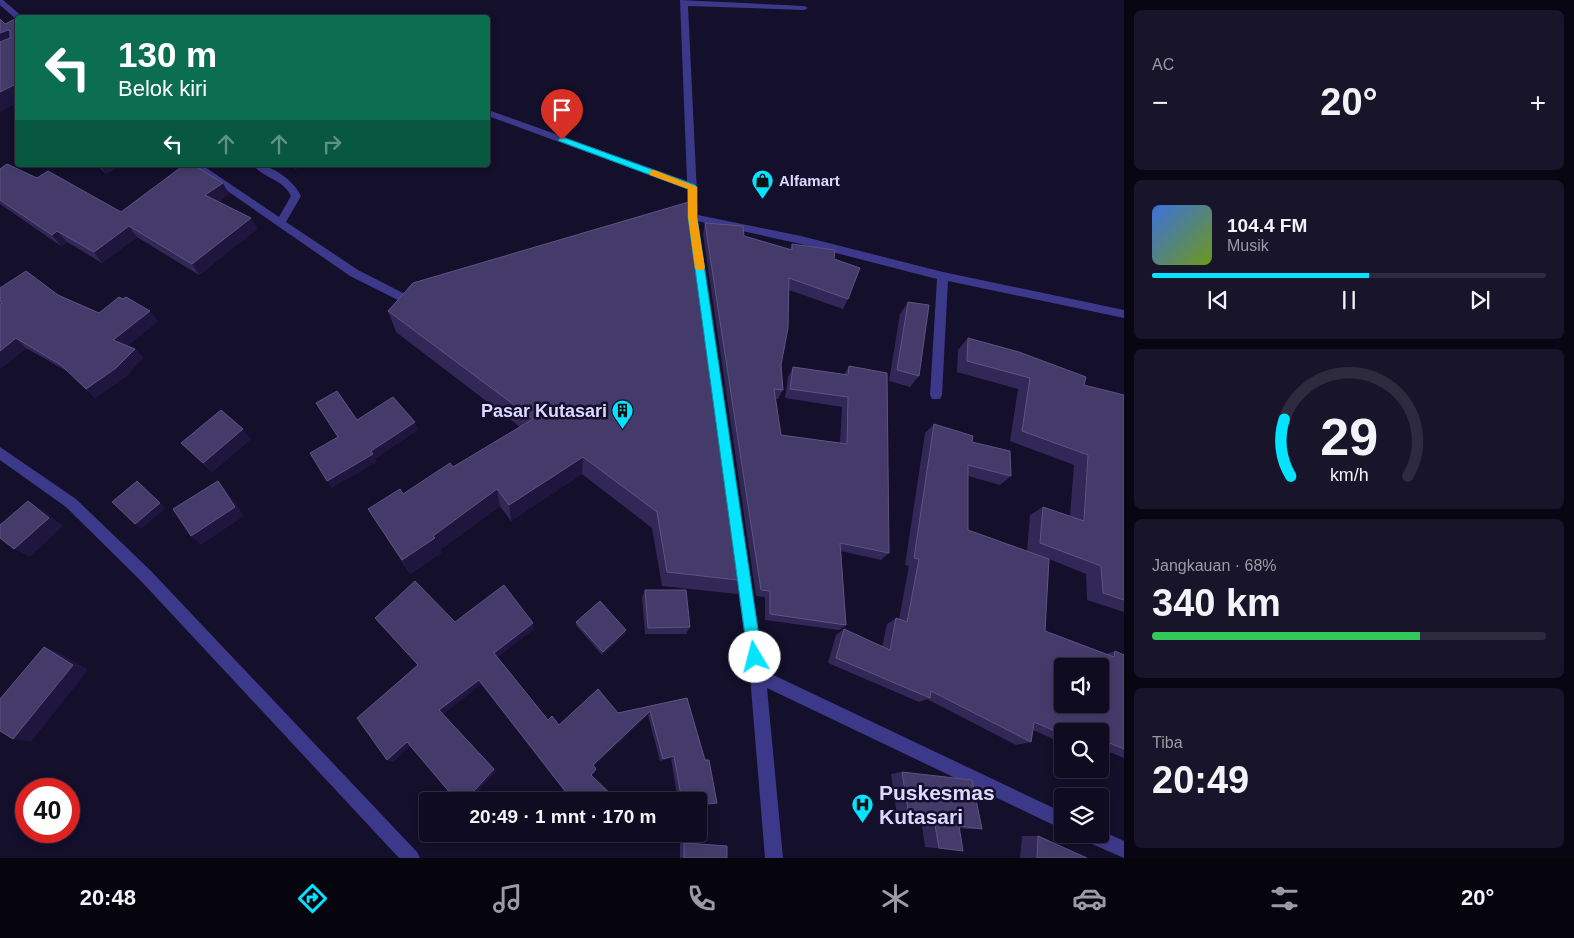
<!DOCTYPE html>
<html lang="id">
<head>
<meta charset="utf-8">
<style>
  :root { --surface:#0f0b20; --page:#181429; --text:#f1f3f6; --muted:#9b9ba5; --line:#2f2b3e; --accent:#04e3ff }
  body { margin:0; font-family:Arial,sans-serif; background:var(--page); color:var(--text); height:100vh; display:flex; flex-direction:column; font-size:19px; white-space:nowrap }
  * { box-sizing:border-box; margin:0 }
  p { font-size:16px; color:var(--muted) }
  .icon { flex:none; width:28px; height:28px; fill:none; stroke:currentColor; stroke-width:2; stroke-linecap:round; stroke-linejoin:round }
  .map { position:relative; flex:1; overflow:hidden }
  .details { display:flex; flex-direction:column; gap:10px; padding:10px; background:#080612; width:450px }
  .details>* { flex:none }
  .top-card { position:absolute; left:15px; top:15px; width:475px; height:152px; border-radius:5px; box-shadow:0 2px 8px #0003,0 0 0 1px var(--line); background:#0b6e4f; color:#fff; overflow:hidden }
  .tools { position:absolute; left:1054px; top:658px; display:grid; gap:10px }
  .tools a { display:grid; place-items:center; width:55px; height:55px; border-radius:5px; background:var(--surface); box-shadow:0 2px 8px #0003,0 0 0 1px var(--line); font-size:25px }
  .speed { position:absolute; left:15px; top:778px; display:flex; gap:10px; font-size:25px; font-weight:700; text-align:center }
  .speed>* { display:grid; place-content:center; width:65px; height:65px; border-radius:50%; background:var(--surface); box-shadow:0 2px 8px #0003,0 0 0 1px var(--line); line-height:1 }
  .speed .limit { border:8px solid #d22; background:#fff; color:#111 }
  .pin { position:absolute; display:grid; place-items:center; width:42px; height:42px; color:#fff; margin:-51px -21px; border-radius:50% 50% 50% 0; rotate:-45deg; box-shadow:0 0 5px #0007 }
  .pin .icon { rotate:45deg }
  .me { position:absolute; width:55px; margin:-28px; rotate:352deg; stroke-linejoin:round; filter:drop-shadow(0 0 4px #0008) }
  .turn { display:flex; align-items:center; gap:18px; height:105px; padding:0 20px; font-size:22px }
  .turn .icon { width:65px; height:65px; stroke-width:2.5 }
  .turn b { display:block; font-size:35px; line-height:42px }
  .lanes { display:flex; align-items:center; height:48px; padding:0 20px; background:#0003; justify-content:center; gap:25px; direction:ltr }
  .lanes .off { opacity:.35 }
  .big { font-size:38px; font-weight:700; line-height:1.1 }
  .details .tile { flex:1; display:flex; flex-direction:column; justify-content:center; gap:8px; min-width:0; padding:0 18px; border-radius:8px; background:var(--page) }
  .details .dial { align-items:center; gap:0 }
  .dial svg { height:130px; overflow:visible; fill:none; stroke:var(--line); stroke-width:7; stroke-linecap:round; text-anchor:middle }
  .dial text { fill:var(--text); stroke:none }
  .song { display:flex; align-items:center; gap:15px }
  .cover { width:60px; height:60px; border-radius:8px; background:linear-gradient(135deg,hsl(220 70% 55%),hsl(80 70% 35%)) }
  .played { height:5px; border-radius:2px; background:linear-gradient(90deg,var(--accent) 55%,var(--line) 55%) }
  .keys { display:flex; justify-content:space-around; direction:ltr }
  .heat { display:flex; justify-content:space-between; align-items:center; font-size:28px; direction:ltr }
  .charge { height:8px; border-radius:4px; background:linear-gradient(90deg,#34c759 68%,var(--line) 0) }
  .trip { position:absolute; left:419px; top:792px; width:288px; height:50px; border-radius:5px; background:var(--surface); box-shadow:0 2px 8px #0003,0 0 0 1px var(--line); font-weight:700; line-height:50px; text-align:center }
  .tab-bar { display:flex; height:80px; justify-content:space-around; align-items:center; background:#06040d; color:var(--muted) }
  .tab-bar .icon { width:35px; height:35px }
  .tab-bar .selected { color:var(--accent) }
  .tab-bar b { font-size:22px; color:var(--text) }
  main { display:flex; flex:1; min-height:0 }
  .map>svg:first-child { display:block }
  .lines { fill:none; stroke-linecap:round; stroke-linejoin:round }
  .minor { fill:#3d398a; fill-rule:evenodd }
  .wall { fill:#322858 }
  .shaded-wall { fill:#1e163e }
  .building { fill:#443b6a; stroke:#5c5481; fill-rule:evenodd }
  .route { fill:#04e3ff; stroke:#0394a6 }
  .slow { fill:#f59e0b }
  .labels { text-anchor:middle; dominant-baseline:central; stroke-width:5; stroke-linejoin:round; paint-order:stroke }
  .far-poi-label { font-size:15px; font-weight:bold; fill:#ddd8ff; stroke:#140f2a; text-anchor:start }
  .poi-label { font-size:18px; font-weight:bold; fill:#ddd8ff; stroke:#140f2a; text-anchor:end }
  .near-poi-label { font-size:21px; font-weight:bold; fill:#ddd8ff; stroke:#140f2a; text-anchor:start }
</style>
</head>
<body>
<main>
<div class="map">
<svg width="1124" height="858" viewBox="0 0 1124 858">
  <rect width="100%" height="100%" fill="#140f2a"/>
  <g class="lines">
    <g class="minor">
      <path d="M0 0H3L24 18H18L17 20 0 5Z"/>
      <path d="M680 0 804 6 808 8 804 10 688 6 698 215 801 236 943 272 1124 310V318L948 281 942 395 940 399H932L930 395 937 279 801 244 697 221 693 224C687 222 682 225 676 224V218L688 215 687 189 488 116V110L491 111 687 181Z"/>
      <path d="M190 165H202L279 217 291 196C284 180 266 179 255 167L256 165C273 165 294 181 301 196L286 222 358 270 407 295 420 296 422 299 420 302H402L350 276Z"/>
      <path d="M0 447 76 499 151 571 417 852 420 858H399L141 581 66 507 0 460Z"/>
      <path d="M742 562 747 564 749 569 765 671 1062 812V829L767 688 783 858H765L750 676 735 569 737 564Z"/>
      <path d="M1100 830 1124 841V858L1083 840 1080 834H1100Z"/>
    </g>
  </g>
  <g class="wall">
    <path d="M97 165H121L106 174Z"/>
    <path d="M290 165H302L296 169Z"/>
    <path d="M0 169 37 178 121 212 229 194 218 202 251 218 257 229 199 275 137 237 102 263 67 242 61 246 0 204Z"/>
    <path d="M705 223 744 236 790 249 792 244 834 259 848 299 843 309 789 290 781 365 783 390 778 399H776L781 435 840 443 842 407 785 398 788 377 793 367 844 374 849 366 889 553 881 560 841 551 846 625 839 630 765 620V597L756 596 703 234Z"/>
    <path d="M413 283 747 581 737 594 662 586 652 528 582 474 511 521 500 506 440 550 441 553 410 574 368 509 403 494 453 467 520 427 396 332 388 311Z"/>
    <path d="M0 288 58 295 99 313 158 321 127 346 135 349 143 358 125 377 95 398 70 373 26 348 0 369 1 303 0 302Z"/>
    <path d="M908 302 919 376 910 387 889 381 900 314Z"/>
    <path d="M968 338 1084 385 1124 395V612L1087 600 1086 574 1049 559 1045 631 1106 654 1115 651 1124 655V758L1100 748V731H1062V743L1033 730 1031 742 1016 745 927 699 919 702 828 663 836 635 844 629 882 647 887 624 896 618 899 619 909 566 905 565 925 433 934 424 972 442 1011 476 1000 485 968 476V530L1027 551 1030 515 1043 507 1070 516 1074 465 1010 441 1018 389 957 372 958 350Z"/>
    <path d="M251 439 212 472 181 443Z"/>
    <path d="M645 590 690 627 686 634H645L642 597Z"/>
    <path d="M455 622 534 629 497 657 548 720 559 725 618 713 687 698 698 801H678L671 758 660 761 648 715 593 766 596 769 591 775 618 801H572L481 684 443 714 496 771 469 801H457L410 746 393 762 387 760 418 665Z"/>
    <path d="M576 622 626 630 625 634 602 655 576 625Z"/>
    <path d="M902 772 982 829H967L959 828 963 851 925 847 922 826 898 822 891 774Z"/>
    <path d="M1022 836H1038L1087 858H1020Z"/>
    <path d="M680 842 727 846V858H680Z"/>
  </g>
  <g class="shaded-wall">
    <path d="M8 30 17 44 0 51V33Z"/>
    <path d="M18 83V103L0 112V92Z"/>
    <path d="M100 165H121L106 174Z"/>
    <path d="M294 165H302L296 169Z"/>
    <path d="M223 183 229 194 212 206 205 195Z"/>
    <path d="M251 218 257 229 199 275 192 264Z"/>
    <path d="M129 226 137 237 102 263 94 252Z"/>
    <path d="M57 231 67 242 61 246 52 235Z"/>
    <path d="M150 311 158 321 122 350 113 340Z"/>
    <path d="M16 338 26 348 0 369V351Z"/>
    <path d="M135 349 143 358 125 377 95 398 86 389Z"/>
    <path d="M415 422 418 430 375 459 377 462 332 488 327 481Z"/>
    <path d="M243 429 251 439 212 472 203 463Z"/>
    <path d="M583 457 582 474 511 521 509 505Z"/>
    <path d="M137 481 166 508 141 529 135 524Z"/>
    <path d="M218 481 227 491 244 516 201 545 191 536Z"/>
    <path d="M497 489 500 506 440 550 441 553 410 574 402 560 433 536Z"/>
    <path d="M28 501 43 510 63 526 30 557 14 549Z"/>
    <path d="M533 623 534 629 496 658 494 653Z"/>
    <path d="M626 630 625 634 602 655 603 652Z"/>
    <path d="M44 647 60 653 88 670 31 742 13 739Z"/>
    <path d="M479 680 481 684 443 714 496 771 469 801H465L439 710Z"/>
    <path d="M650 711 648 715 592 768 593 765Z"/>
    <path d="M407 742 411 745 393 762 387 760Z"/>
    <path d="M674 756 671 758 660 761 663 759Z"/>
  </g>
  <g class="building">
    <path d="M17 18 18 83 0 92V42L10 38V32L8 30 0 33V19L5 24Z"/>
    <path d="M7 164 37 178 48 171 121 212 184 165H193L223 183 205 195 251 218 192 264 129 226 94 252 57 231 52 235 0 200V169Z"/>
    <path d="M692 201 747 581 667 572 657 512 583 457 509 505 497 489 433 536 435 538 402 560 368 509 400 489 403 494 450 463 453 467 533 419 388 311 413 283Z"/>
    <path d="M705 223 743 226 744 236 792 250V244L835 250 834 259 860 268 848 299 789 278 788 328 781 365 783 390 774 389 781 435 847 444 848 397 790 389 793 367 848 375 849 366 887 373 889 553 840 543 846 625 770 614V591L761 590Z"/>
    <path d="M26 271 58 295 99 313 119 297 123 299 126 297 150 311 113 340 135 349 116 368 86 389 61 365 16 338 0 351V304L2 303 0 301V288Z"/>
    <path d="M908 302 929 305 919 376 897 370Z"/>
    <path d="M968 338 1019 352 1086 377 1084 385 1124 395V600L1103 593 1101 566 1040 543 1043 507 1084 521 1088 455 1022 431 1030 378 967 361Z"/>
    <path d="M337 391 357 420 393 397 415 422 371 451 373 454 327 481 310 453 338 437 316 403Z"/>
    <path d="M221 410 243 429 203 463 181 443Z"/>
    <path d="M934 424 973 436 972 442 1010 451 1011 476 968 465V530L1049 559 1045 631 1114 657 1115 651 1124 655V749L1100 739V731H1062V734L1034 722 1031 742 931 691 930 698 836 658 844 629 890 650 896 618 907 622 919 559 914 558ZM1062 666H1100V704H1062Z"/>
    <path d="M137 481 160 503 135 524 112 502Z"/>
    <path d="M218 481 235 507 191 536 173 509Z"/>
    <path d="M28 501 49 518 14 549 0 538V525Z"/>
    <path d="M415 581 455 622 504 585 533 623 494 653 548 720 552 716 559 725 598 689 618 713 687 698 705 760H709L717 803 698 805V801H682L674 756 663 759 650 711 593 765 596 769 591 775 618 801H573L479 680 439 710 494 769 465 801H457L407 742 387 760 357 718 418 665 375 618Z"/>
    <path d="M645 590H686L690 627 648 628Z"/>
    <path d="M600 601 626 630 603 652 576 622Z"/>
    <path d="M44 647 73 665 13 739 0 731V699Z"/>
    <path d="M902 772 972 780 982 829 959 826 963 851 939 848 935 825 910 822Z"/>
    <path d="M1038 836 1087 858H1037Z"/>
    <path d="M684 843 727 846V858H684Z"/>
  </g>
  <path class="route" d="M562 137 695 185 697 187V217L762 657 760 662 755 664 750 662 748 657 688 217V189L559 141 558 140Z"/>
  <path class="slow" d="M654 170 697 187V217L705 268 703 270H697L695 268 688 217V189L650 175V171Z"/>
  <defs>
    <symbol id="shop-pin" viewBox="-11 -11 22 30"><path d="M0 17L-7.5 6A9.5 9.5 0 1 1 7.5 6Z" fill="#04e3ff" stroke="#140f2a"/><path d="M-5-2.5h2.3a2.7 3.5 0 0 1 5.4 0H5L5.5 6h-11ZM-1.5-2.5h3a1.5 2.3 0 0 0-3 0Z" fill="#111"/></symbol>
    <symbol id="building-pin" viewBox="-11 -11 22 30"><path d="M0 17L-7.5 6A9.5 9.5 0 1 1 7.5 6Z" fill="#04e3ff" stroke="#140f2a"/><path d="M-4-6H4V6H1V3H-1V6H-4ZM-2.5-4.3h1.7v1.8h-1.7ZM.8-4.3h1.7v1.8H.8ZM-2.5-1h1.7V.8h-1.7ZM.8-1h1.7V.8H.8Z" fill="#111"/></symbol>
    <symbol id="hospital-pin" viewBox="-11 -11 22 30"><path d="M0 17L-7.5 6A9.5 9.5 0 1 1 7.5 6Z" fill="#04e3ff" stroke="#140f2a"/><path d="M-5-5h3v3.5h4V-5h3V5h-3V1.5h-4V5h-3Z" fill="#111"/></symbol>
  </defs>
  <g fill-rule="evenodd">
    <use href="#shop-pin" x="750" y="168" width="25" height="34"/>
    <use href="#building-pin" x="610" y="398" width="25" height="34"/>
    <use href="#hospital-pin" x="850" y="792" width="25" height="34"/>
  </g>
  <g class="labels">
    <g class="far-poi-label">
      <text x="779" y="180">Alfamart</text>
    </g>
    <g class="poi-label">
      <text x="607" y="411">Pasar Kutasari</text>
    </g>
    <g class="near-poi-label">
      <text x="879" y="792">Puskesmas<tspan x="879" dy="24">Kutasari</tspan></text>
    </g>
  </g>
</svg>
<div class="tools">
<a><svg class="icon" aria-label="sound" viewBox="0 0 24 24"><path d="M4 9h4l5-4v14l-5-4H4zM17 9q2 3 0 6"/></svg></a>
<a><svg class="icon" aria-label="search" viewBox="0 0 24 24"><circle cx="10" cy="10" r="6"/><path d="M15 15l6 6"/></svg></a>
<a><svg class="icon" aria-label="layers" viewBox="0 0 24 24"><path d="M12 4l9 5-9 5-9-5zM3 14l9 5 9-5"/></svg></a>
</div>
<div class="speed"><div class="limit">40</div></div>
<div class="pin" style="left:562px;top:140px;background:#d93025"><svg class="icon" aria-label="arrive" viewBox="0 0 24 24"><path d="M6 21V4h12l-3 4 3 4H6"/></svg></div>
<svg class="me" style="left:755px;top:657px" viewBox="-20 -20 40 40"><circle r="19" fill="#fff"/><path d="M0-13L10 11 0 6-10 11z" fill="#04e3ff"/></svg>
<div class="trip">20:49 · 1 mnt · 170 m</div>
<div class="top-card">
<div class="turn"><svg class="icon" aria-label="left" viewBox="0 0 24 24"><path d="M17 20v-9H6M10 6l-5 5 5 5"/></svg><div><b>130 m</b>Belok kiri</div></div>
<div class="lanes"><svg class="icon" aria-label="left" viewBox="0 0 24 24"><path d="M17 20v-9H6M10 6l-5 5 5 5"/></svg><svg class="icon off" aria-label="ahead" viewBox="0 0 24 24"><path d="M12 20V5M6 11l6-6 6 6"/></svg><svg class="icon off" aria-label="ahead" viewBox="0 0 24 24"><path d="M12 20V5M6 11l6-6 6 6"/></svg><svg class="icon off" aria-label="right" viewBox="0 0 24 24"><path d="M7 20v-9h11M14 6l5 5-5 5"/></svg></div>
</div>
</div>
<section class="details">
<div class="tile"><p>AC</p>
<div class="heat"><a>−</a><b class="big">20°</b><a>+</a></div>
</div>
<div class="tile">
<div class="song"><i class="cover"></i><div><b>104.4 FM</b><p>Musik</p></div></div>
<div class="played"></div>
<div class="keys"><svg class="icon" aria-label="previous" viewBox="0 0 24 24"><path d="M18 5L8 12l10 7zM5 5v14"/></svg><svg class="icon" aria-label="pause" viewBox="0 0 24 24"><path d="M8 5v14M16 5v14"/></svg><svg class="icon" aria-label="next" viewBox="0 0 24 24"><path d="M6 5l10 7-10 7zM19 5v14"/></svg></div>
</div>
<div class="tile dial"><svg viewBox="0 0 100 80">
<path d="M14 69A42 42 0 1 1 86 69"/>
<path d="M14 69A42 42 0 0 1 10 34" stroke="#04e3ff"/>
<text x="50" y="56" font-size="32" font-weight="700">29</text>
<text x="50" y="72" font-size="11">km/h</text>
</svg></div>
<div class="tile"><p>Jangkauan · 68%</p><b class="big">340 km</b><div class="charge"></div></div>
<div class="tile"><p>Tiba</p><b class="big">20:49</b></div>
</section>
</main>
<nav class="tab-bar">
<b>20:48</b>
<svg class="icon selected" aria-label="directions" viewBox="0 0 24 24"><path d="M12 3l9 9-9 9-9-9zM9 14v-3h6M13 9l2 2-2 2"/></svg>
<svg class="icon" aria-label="music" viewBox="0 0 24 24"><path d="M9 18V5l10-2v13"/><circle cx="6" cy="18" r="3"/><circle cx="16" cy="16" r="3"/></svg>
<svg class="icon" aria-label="phone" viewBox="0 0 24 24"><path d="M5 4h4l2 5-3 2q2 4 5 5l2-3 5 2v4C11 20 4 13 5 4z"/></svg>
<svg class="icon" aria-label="climate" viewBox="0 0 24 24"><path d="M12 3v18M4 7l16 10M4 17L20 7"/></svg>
<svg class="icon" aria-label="car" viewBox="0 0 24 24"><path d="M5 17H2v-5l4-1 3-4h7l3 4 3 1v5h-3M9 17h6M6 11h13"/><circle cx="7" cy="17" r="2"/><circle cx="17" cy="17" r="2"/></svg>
<svg class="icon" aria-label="filters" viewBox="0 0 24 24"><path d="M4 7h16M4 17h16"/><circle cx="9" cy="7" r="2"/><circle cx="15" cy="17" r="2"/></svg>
<b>20°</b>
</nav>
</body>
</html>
